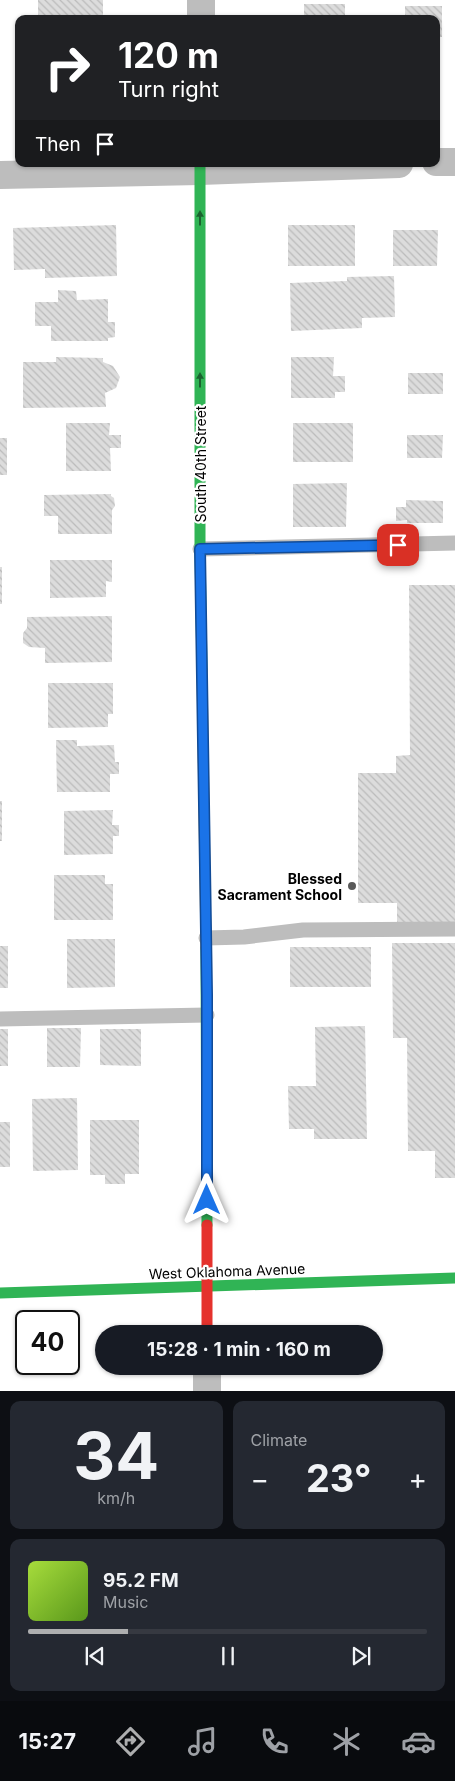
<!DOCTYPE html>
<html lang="en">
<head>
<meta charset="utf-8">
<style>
  :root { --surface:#171b24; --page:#242831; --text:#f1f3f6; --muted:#9ea1a6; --line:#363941; --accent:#adaeaf }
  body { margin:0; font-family:Inter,sans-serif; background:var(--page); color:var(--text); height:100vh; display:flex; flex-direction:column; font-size:19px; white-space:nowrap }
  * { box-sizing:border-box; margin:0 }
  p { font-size:16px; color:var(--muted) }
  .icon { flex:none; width:28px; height:28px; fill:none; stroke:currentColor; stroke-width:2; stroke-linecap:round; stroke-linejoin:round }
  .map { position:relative; height:1391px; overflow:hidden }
  .sheet { display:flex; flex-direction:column; gap:10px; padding:10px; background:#0d0f14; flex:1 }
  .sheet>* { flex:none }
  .guide { position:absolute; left:15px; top:15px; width:425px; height:152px; border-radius:10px; box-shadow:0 1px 4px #0004; background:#202124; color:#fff; overflow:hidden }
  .speed { position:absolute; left:15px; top:1310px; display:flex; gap:10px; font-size:25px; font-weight:700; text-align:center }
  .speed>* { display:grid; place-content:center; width:65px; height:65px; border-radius:50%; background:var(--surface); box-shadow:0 1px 4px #0004; line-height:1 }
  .speed .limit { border:2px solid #111; border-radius:8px; background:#fff; color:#111 }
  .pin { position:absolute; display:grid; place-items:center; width:42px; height:42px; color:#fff; margin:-21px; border-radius:10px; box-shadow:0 2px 8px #0006 }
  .me { position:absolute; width:55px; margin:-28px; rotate:0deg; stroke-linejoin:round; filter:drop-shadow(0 0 4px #0008) }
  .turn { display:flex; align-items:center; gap:18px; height:105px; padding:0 20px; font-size:22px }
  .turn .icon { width:65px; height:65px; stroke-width:2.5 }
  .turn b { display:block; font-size:35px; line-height:42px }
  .then { display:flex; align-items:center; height:48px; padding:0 20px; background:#0003; gap:10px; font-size:19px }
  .big { font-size:38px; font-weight:700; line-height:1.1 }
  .sheet .widget { flex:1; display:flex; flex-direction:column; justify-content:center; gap:8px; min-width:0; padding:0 18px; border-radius:10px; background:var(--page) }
  .sheet .dial { align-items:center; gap:0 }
  .dial b { font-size:65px; line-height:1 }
  .song { display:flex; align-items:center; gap:15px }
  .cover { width:60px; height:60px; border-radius:8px; background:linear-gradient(135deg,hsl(80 70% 55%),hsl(90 70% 35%)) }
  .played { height:5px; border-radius:2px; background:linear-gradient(90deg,var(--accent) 25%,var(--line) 25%) }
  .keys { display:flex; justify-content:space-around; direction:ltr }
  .heat { display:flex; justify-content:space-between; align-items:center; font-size:28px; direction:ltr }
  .sheet .tiles { flex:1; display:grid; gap:10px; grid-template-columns:1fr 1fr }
  .widget:last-child { grid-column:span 2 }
  .trip { position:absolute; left:95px; top:1325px; width:288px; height:50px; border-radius:25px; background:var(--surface); box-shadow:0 1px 4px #0004; font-weight:700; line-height:50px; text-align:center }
  .dock { display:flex; height:80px; justify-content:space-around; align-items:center; background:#090b0e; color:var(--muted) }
  .dock .icon { width:35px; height:35px }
  .dock .active { color:var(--accent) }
  .dock b { font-size:22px; color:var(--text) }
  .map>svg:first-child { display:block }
  .building { fill:url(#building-back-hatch) }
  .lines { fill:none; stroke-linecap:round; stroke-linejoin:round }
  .lane { stroke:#bdbdbd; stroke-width:15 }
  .street { stroke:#bdbdbd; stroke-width:28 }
  .fast { stroke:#30b455; stroke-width:11 }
  .slow { stroke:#ff9f0a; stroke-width:11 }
  .jam { stroke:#e5322d; stroke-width:11 }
  .oneway { fill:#1a632f }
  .route-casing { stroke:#114b97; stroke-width:12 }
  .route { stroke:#1a73e8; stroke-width:9 }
  .poi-dot { fill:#595959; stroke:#fff; stroke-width:2 }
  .labels { text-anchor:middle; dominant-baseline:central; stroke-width:4.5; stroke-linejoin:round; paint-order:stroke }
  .street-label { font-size:14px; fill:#000; stroke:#fff }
  .poi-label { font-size:14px; font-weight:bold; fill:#000; stroke:#fff; text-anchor:end }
</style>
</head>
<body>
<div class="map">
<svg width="455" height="1391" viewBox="0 0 455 1391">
  <defs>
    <pattern id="building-back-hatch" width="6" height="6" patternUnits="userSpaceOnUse" patternTransform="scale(1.25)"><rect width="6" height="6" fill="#dcdcdc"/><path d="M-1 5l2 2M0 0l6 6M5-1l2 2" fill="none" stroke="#bbb"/></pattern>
  </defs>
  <rect width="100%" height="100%" fill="#fff"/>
  <g class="building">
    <rect x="38" y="0" width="65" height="19"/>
    <rect x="304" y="4" width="41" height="15"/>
    <path d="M405 6H442V37H436V19H405Z"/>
    <path d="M436 45H440L439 81H436Z"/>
    <path d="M116 225 117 276 45 278V269L14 270 13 228Z"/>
    <rect x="288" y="225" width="67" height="41"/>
    <path d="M393 230H438L437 266H393Z"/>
    <path d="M394 276 395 317 362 318V328L291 331 290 283 347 281V277Z"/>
    <path d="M58 290 76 291 77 300 108 299V322H115V337L108 338V341H51V326H35V302H58Z"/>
    <path d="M56 357 103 358V362L113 366 120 377 116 388 105 393 106 407 23 408V362H56Z"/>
    <path d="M291 357H334L333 376H345V392H335V398H291Z"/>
    <rect x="408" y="373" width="35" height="21"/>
    <path d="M66 423H110L109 435H121V448H110L111 471H66Z"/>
    <rect x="293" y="423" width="60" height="39"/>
    <path d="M407 435H443L442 458H407Z"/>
    <rect x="0" y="438" width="7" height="37"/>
    <path d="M347 483 346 527H293V484Z"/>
    <path d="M111 494V496L114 498 115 506 112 510V534H58V516H44V495Z"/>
    <path d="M406 500 443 501V523H407V520L396 521V507H406Z"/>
    <path d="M50 560H112V582L106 581V597L50 598Z"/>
    <rect x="0" y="567" width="2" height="37"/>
    <path d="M409 585H455V923H397V903H358V773H396V756L410 755Z"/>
    <path d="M112 616V662L45 663V648L29 647 23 643V633L27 628V617Z"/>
    <path d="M48 683H113V714H108V727L48 728Z"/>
    <path d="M56 740H77V746L114 745 115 762H119V774H110V792H57Z"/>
    <rect x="0" y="801" width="2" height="40"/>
    <path d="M113 810 112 825H119V836H113V854L64 855V811Z"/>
    <path d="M54 875H105V884H113V920H54Z"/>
    <path d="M67 939H115V987L67 988Z"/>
    <path d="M392 943H455V1178H435V1151H408L407 1038H393Z"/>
    <rect x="0" y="946" width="8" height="42"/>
    <rect x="290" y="947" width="81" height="40"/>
    <path d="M365 1026 367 1139H314V1129H289L288 1086H316L315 1027Z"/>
    <path d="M47 1028H81L80 1067H47Z"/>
    <rect x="0" y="1029" width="8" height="37"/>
    <path d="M100 1029H141V1066L100 1065Z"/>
    <path d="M77 1098 78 1170 33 1171 32 1099Z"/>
    <path d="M90 1120H139V1174H125V1184H105V1175H90Z"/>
    <rect x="0" y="1122" width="10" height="45"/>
  </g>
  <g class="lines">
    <g class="lane">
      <path d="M200 549 455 543"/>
      <path d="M206 938 244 937 303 930 455 929"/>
      <path d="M0 1019 207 1015"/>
    </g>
    <g class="street">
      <path d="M201 19V0"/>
      <path d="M436 162H455"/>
      <path d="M0 175 200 171 399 164"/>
      <path d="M207 1391V1366"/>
    </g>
    <g class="fast">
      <path d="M200 164V549L202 670"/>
      <path d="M206 948 207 1225"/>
      <path d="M0 1293 455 1278"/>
    </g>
    <path class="slow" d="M202 670 206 948"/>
    <path class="jam" d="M207 1225V1334"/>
  </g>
  <defs><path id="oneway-solid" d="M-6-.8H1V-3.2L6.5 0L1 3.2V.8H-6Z" transform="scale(1.25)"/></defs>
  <g class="oneway">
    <use href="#oneway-solid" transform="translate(200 218) rotate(-90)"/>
    <use href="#oneway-solid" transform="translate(200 380) rotate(-90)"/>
  </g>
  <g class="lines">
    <defs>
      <path id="route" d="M207 1200V995L200 549 398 545"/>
    </defs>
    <use href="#route" class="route-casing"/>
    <use href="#route" class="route"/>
  </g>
  <circle class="poi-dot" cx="352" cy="886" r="5"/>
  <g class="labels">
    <g class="street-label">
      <text transform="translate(200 464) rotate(-90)">South 40th Street</text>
      <text transform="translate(227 1271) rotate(-2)">West Oklahoma Avenue</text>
    </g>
    <g class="poi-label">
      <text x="342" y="878">Blessed<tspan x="342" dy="16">Sacrament School</tspan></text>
    </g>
  </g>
</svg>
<div class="speed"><div class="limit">40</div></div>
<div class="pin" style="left:398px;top:545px;background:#d93025"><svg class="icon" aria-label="arrive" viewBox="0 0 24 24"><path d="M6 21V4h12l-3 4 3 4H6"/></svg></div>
<svg class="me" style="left:207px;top:1200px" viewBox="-20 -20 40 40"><path d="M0-17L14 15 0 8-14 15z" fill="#1a73e8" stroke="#fff" stroke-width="4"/></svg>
<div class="trip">15:28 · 1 min · 160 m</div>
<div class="guide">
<div class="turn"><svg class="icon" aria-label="right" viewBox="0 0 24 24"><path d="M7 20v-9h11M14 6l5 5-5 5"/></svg><div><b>120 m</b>Turn right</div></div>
<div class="then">Then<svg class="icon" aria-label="arrive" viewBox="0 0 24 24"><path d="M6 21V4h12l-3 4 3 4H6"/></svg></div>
</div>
</div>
<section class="sheet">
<div class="tiles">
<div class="widget dial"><b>34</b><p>km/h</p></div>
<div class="widget"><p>Climate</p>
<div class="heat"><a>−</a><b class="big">23°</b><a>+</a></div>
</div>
<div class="widget">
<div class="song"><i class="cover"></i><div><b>95.2 FM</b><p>Music</p></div></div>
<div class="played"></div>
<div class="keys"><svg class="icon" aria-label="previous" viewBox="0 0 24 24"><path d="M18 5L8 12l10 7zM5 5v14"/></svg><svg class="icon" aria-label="pause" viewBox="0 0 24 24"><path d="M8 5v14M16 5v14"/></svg><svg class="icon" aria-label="next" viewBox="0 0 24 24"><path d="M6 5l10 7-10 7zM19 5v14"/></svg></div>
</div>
</div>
</section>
<nav class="dock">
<b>15:27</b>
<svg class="icon active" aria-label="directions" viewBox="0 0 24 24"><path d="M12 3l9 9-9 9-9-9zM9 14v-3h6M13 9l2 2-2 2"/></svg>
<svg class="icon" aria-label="music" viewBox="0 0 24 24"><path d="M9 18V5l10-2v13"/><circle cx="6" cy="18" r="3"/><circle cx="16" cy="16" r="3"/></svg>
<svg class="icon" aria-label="phone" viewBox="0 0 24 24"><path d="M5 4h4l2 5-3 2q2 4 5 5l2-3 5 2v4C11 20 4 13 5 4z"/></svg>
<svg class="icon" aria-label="climate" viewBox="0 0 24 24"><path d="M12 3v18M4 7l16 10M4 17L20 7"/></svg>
<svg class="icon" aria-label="car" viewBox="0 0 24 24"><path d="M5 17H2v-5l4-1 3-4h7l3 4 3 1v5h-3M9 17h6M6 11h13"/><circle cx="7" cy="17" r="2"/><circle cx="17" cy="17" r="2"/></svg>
</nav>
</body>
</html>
